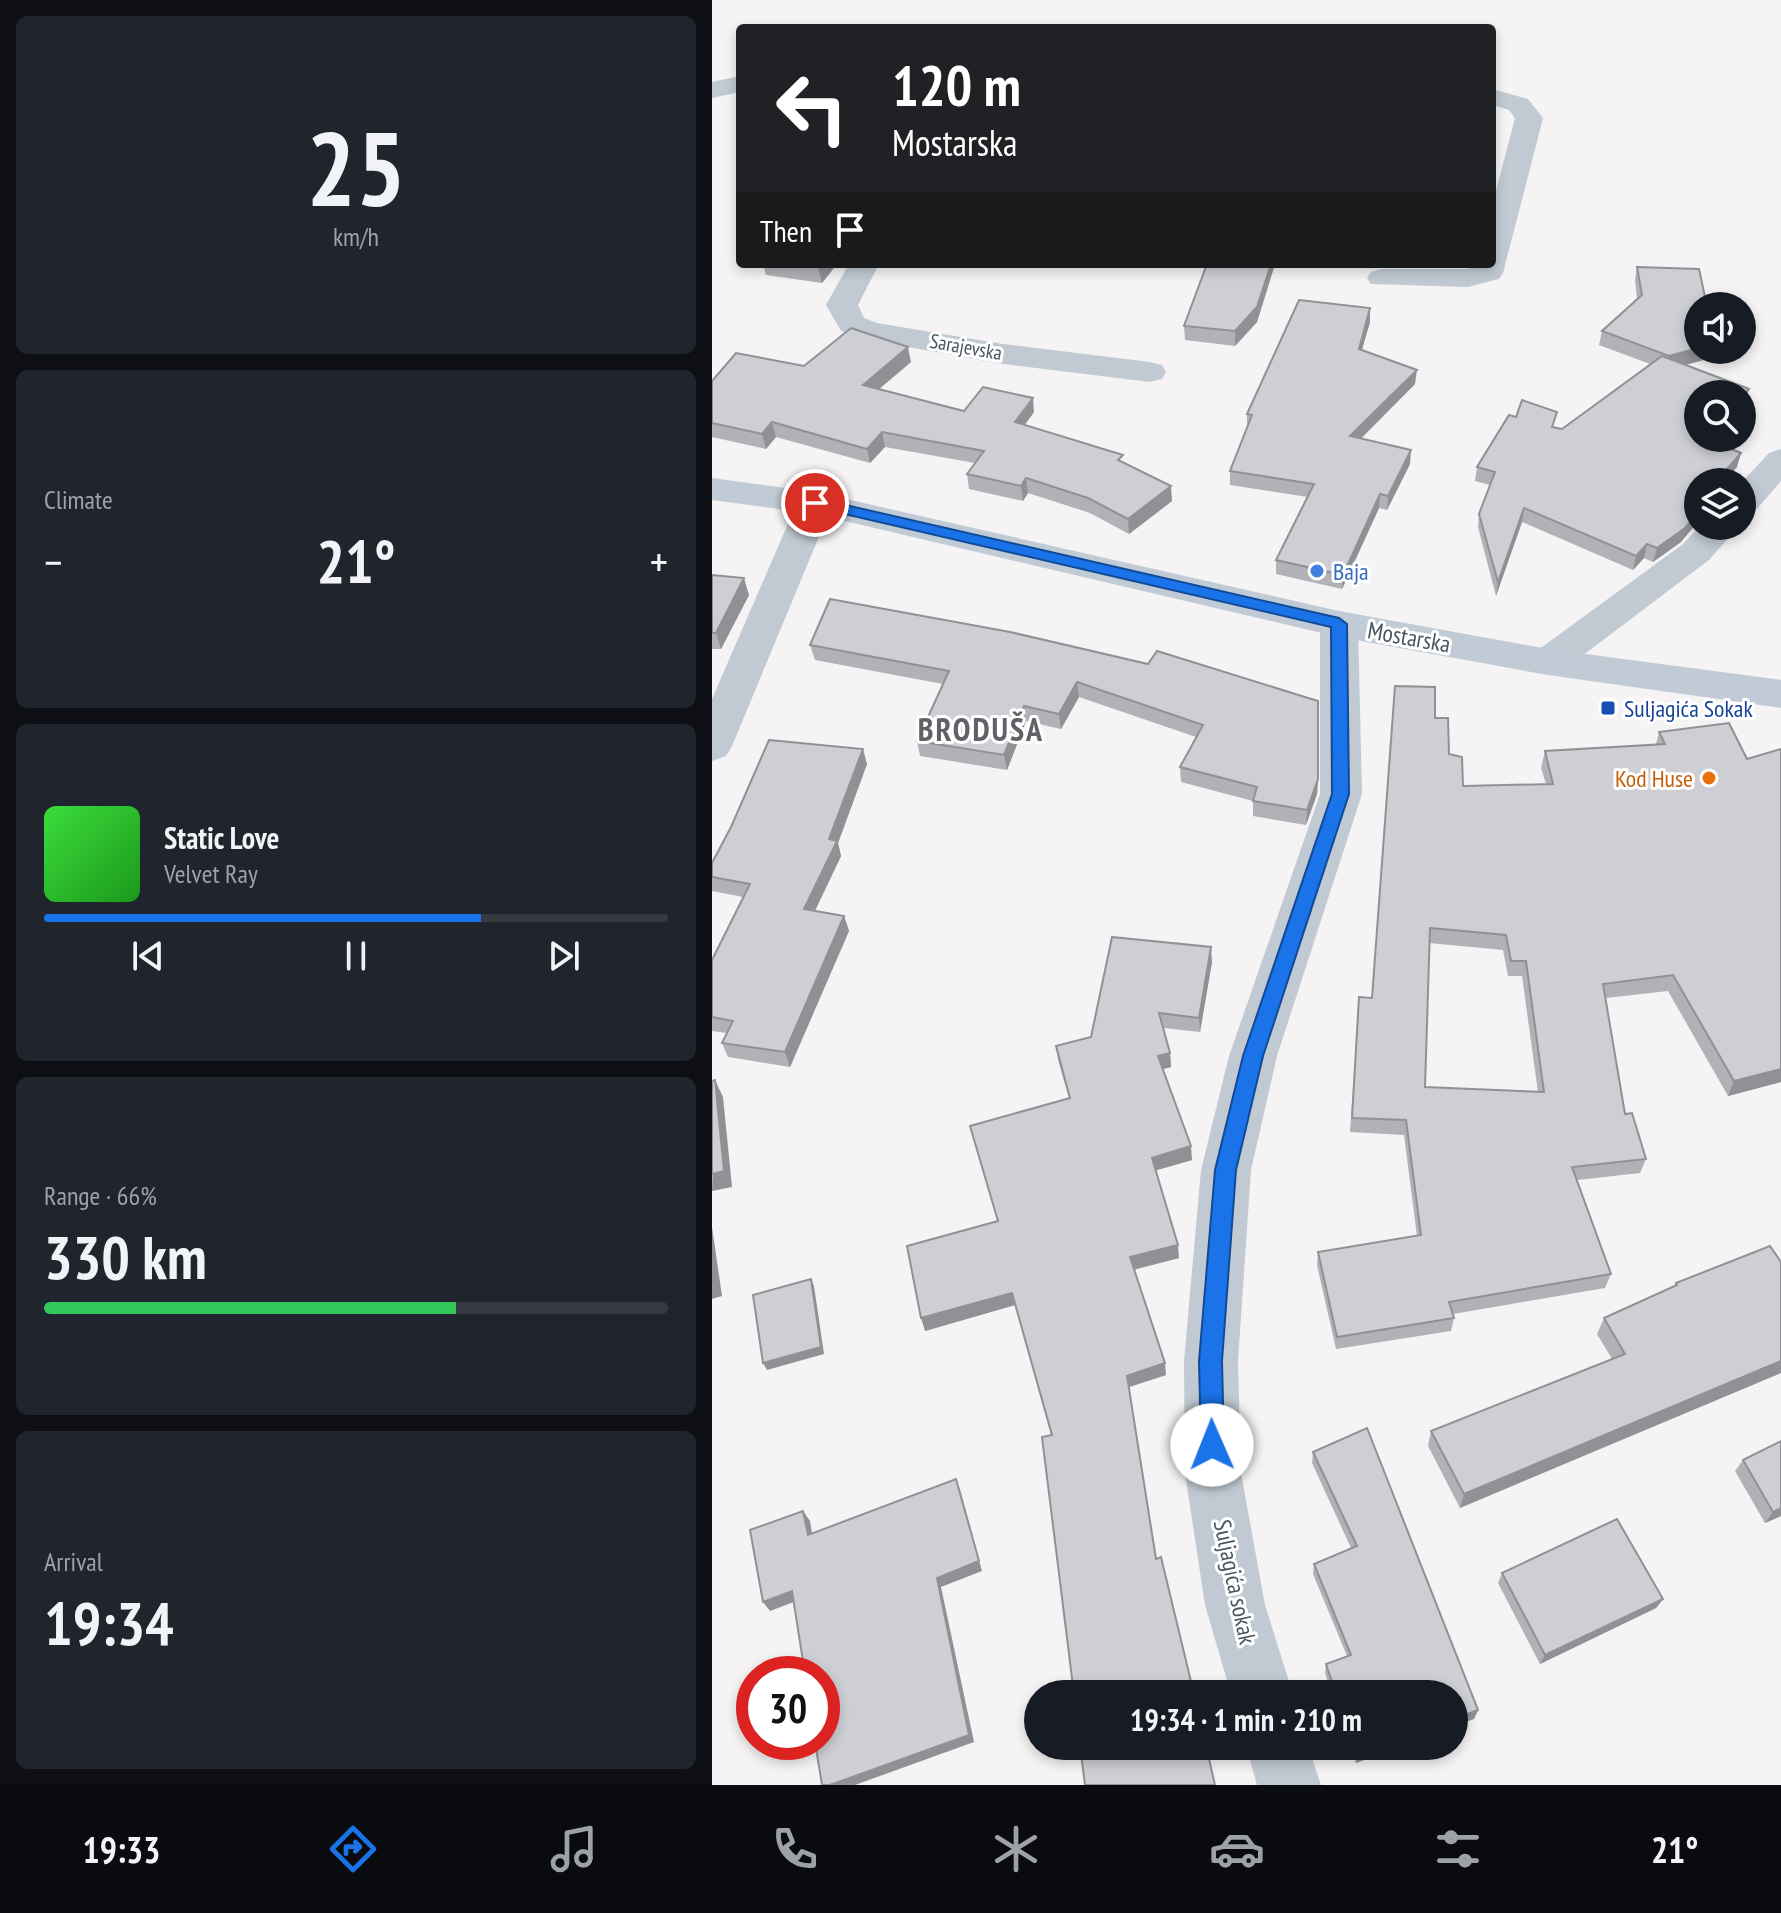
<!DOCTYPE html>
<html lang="en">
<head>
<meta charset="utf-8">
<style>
  :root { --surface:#171b24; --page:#20242c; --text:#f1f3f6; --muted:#9ea1a6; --line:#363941; --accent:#1a73e8 }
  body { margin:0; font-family:"PT Sans Narrow",sans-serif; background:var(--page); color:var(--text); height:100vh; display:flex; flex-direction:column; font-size:30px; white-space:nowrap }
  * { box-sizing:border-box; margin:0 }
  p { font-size:26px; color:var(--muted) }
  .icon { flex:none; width:44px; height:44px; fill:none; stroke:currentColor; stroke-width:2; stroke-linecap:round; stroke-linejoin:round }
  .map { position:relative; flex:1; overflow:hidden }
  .side { display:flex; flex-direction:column; gap:16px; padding:16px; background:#0d0f14; width:712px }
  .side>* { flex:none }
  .banner { position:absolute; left:24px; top:24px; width:760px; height:244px; border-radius:8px; box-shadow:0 4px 12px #0003; background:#202124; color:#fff; overflow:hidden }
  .tools { position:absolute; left:972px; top:292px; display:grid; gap:16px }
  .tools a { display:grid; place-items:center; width:72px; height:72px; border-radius:50%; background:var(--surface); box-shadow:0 4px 12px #0003; font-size:40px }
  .speed { position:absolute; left:24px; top:1656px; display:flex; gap:16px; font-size:40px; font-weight:700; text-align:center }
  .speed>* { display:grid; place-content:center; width:104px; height:104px; border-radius:50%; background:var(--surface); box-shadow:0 4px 12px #0003; line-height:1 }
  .speed .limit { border:12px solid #d22; background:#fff; color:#111 }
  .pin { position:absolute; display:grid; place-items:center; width:68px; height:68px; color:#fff; margin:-34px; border:4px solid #fff; border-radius:50%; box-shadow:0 2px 8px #0007 }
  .me { position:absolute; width:88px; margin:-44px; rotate:359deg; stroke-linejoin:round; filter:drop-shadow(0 0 6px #0008) }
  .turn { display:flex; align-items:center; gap:28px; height:168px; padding:0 24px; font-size:36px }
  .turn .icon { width:104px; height:104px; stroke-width:2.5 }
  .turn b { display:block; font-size:56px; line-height:68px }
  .then { display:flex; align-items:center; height:76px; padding:0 24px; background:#0003; gap:16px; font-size:30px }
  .big { font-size:60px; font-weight:700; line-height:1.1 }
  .side .tile { flex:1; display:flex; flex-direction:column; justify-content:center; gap:12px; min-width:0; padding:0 28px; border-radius:12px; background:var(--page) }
  .side .dial { align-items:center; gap:0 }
  .dial b { font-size:104px; line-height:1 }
  .song { display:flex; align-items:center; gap:24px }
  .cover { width:96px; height:96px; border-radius:12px; background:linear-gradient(135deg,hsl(120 70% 55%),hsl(120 70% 35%)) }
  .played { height:8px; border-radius:4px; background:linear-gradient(90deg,var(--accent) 70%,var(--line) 70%) }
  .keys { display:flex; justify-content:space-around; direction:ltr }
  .heat { display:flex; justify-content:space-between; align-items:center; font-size:44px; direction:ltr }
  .charge { height:12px; border-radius:6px; background:linear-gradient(90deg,#34c759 66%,var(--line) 0) }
  .trip { position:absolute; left:312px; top:1680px; width:444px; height:80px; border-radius:40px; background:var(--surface); box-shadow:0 4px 12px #0003; font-weight:700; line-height:80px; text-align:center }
  .tabs { display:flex; height:128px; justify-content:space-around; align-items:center; background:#090b0e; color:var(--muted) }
  .tabs .icon { width:56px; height:56px }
  .tabs .on { color:var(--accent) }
  .tabs b { font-size:36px; color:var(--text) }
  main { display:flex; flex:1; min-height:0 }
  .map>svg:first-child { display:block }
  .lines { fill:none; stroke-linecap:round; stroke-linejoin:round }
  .minor { fill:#c1cad2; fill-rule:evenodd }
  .secondary { fill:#c1cbd6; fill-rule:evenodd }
  .wall { fill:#b0b2b7; fill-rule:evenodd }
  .shaded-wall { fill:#909195 }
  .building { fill:#cdcfd5; stroke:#909195; stroke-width:2; fill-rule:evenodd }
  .route { fill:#1a73e8; stroke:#114b97; stroke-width:2 }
  .shop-dot { fill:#3f7fe0; stroke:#fff; stroke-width:3 }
  .transit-dot { fill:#1a4fb4; stroke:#fff; stroke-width:3 }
  .food-dot { fill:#e8710a; stroke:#fff; stroke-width:3 }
  .labels { text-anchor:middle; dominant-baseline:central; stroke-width:6; stroke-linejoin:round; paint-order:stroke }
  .far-street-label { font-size:20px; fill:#4a5661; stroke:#fff }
  .shop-label { font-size:24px; fill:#366cbe; stroke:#fff; text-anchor:start }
  .street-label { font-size:24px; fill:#4a5661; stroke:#fff }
  .transit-label { font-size:24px; fill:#164399; stroke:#fff; text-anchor:start }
  .food-label { font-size:24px; fill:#c56008; stroke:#fff; text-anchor:end }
  .district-label { font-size:32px; font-weight:bold; letter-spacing:2px; fill:#5f6368; stroke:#fff }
</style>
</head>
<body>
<main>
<section class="side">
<div class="tile dial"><b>25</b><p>km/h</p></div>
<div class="tile"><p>Climate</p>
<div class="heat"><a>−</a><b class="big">21°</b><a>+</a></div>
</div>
<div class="tile">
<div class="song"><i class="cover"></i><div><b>Static Love</b><p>Velvet Ray</p></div></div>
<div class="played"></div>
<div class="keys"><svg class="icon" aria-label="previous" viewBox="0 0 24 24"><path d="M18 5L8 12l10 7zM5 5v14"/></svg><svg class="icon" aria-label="pause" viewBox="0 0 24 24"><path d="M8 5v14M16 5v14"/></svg><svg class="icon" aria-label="next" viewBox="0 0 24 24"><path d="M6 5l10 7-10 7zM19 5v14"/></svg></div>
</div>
<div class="tile"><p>Range · 66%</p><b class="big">330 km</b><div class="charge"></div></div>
<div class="tile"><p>Arrival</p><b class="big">19:34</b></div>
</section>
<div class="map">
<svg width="1069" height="1785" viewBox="0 0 1069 1785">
  <rect width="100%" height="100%" fill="#f5f3f3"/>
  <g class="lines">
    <g class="minor">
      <path d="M28 76V92L0 98V82Z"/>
      <path d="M780 89 816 99 831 118 791 273 787 279 756 287 659 284 655 278 659 272 670 269H756L765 264H780V206L803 118 797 110 780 105Z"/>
      <path d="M137 264H167L146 305 152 318 165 323 291 344 438 362 450 365 454 372 450 379 438 382 291 364 146 338 129 331 114 305Z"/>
      <path d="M1069 449V481L1043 511 1030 514V482L1057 453Z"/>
      <path d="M103 492 116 495 121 503 20 746 14 756 0 761V699L85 503 90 495Z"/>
      <path d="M988 526H1027L997 560 850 671 836 675 822 671 817 662 822 653 971 544Z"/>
      <path d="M627 611 640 615 646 624 650 794 565 1056 539 1170 526 1361 529 1473 553 1605 581 1694H519L493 1605 473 1473 472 1361 489 1170 517 1056 608 794V624L614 615Z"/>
      <path d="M534 1746H596L609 1785H545Z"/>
    </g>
    <path class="secondary" d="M0 478 103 492 627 611 836 649 1069 680V708L836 675 627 637 103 514 0 500Z"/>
  </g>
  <g class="wall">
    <path d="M51 264H125L110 283 54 275Z"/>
    <path d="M495 264H563L545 322 523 346 473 340 472 326Z"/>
    <path d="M925 267 986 350H1000L999 358 974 365 1033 402 986 438H1001L998 441 1025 467 1015 478 969 542 941 562 932 558 921 570 810 522 784 596 766 527 767 514 778 485 763 481 765 467 842 427 850 429 938 364 887 345 890 331 925 298 923 280Z"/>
    <path d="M658 322 650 350 703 384 649 439 698 464 675 510 667 508 630 589 564 574V560L596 497 518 485V471L535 428V414Z"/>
    <path d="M199 362 167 389 252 411 322 412 313 425 411 462 460 501 417 534 378 513 316 493 311 501 257 489 255 474 263 463 173 447 158 463 64 437 54 449 0 437V381L92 366Z"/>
    <path d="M0 575 37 595 9 649H0Z"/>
    <path d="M298 632 606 779 605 794 594 825 541 816V801L469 782 468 767 484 737 367 697 349 729 314 721 295 770 208 756 205 741 231 684 103 660 98 645Z"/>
    <path d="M723 718 737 754 751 786 834 784 829 768 833 751 944 744 947 732 1035 759 1069 749V1082L1016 1096 956 991 894 998 913 1114 934 1159 928 1173 865 1180 899 1274 893 1288 741 1314 742 1318 739 1331 624 1349 605 1265 606 1252 705 1236 692 1135 638 1132 646 1013 660 998ZM717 943 791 950 796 976H810L826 1092 713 1087Z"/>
    <path d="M155 764 126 843 129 856 103 911 132 916 137 931 78 1067 16 1057 10 1043 15 1033 0 1031V960L31 897 0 891V863Z"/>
    <path d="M500 962 488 1032 451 1028 458 1053 459 1067 451 1069 480 1160 444 1170 467 1258 422 1270 454 1375 417 1387 444 1559 482 1694 339 1435 303 1305 213 1331 285 1222 357 1098 346 1060 344 1046 379 1037Z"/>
    <path d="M1058 1246 748 1508 716 1446 719 1431 900 1359 885 1334 892 1318 962 1286 964 1283Z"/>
    <path d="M1069 1441V1516L1053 1523 1023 1471 1031 1460Z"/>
    <path d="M601 1452 766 1710 762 1719 742 1694H620L613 1673 614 1664 635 1656 601 1574 602 1564 639 1548 600 1463Z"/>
    <path d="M790 1573 951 1599 944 1608 828 1664 786 1583Z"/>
    <path d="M638 1746H689L644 1763Z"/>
  </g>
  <g class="shaded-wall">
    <path d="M109 264H125L110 283 106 267Z"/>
    <path d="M559 264H563L545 322 523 346V331Z"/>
    <path d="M658 308V322L646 363 647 349Z"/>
    <path d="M196 347 199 362 154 400 151 385Z"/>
    <path d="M986 348V350H1000L999 358 954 370 957 356Z"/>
    <path d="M705 370 703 384 637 450 638 436Z"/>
    <path d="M1037 389 1033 402 1030 406V396Z"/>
    <path d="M321 398 322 412 304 436 303 422Z"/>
    <path d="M60 422 64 437 54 449 50 434Z"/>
    <path d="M170 432 173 447 158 463 155 449Z"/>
    <path d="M699 450 698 464 675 510 676 496Z"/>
    <path d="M1029 453 1025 467 1012 482 1007 478Z"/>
    <path d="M314 478 316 493 311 501 309 486Z"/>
    <path d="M459 486 460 501 417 534 416 519Z"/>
    <path d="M668 494 667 508 630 589 631 575Z"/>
    <path d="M812 508 810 522 784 596 786 582Z"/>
    <path d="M986 513V522L969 542 941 562 945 548Z"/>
    <path d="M935 544 932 558 921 570 924 556Z"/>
    <path d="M32 578 37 595 9 649 4 633Z"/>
    <path d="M365 682 367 697 349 729 347 714Z"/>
    <path d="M312 706 314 721 295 770 292 755Z"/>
    <path d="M151 749 155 764 126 843 129 856 97 923 92 909 117 839Z"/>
    <path d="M606 779 605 794 594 825 595 810Z"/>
    <path d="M132 916 137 931 78 1067 73 1052Z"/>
    <path d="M499 947 500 962 488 1032 487 1018Z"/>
    <path d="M458 1053 459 1067 448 1070 446 1056Z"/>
    <path d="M1069 1069V1082L1016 1096 1022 1081Z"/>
    <path d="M3 1080 11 1097 20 1187 0 1191Z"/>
    <path d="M479 1146 480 1160 442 1171 440 1158Z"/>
    <path d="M0 1227 10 1296 0 1299Z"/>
    <path d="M466 1245 467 1258 419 1270 418 1257Z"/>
    <path d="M99 1279 102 1286 112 1354 55 1370 51 1363Z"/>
    <path d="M300 1293 303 1305 213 1331 209 1318Z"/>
    <path d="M1069 1361V1373L748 1508 752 1494Z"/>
    <path d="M453 1363 454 1375 417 1387 415 1376Z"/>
    <path d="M244 1479 248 1490 270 1571 229 1587 262 1742 143 1785H118L225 1578Z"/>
    <path d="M1069 1508V1516L1053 1523 1061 1512Z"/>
    <path d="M91 1511 98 1521 102 1545 96 1535Z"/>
    <path d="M80 1591 87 1600 58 1611 51 1602Z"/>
    <path d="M951 1599 944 1608 828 1664 833 1655Z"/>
    <path d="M766 1710 762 1719 742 1726V1719Z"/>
    <path d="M671 1746H689L644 1763 646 1755Z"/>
  </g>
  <g class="building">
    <path d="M85 264H109L106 267Z"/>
    <path d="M495 264H559L545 307 523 331 472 326Z"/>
    <path d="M925 267 987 269 995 306H986V348L957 356 890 331 930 295Z"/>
    <path d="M587 300 658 308 647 349 705 370 638 436 699 450 676 496 668 494 631 575 564 560 602 484 518 471 540 415 535 414Z"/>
    <path d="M139 328 196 347 151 385 252 411 271 387 321 398 303 422 411 455 406 460 459 486 416 519 376 498 314 478 309 486 255 474 272 451 170 432 155 449 60 422 50 434 0 423V381L24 353 92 366Z"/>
    <path d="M950 356 1037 389 1030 396V394H986V438H993L1029 453 1007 478H1016L1013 482H986V513L973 528 945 548 935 544 924 556 812 508 786 582 767 514 783 472 765 467 797 415 804 417 810 400 845 412 840 427 850 429Z"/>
    <path d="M0 575 32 578 4 633H0Z"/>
    <path d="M118 599 298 632 436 664 445 651 606 701V779L595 810 541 801 545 787 468 767 491 725 365 682 347 714 312 706 292 755 205 741 237 671 98 645Z"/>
    <path d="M683 686 723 687V718H736L737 754 750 757 751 786 841 784 833 751 953 744 947 732 1017 723 1035 759 1069 749V1069L1022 1081 961 975 891 984 913 1114 920 1113 934 1159 860 1167 899 1274 737 1302 742 1318 625 1337 606 1252 709 1235 694 1120 640 1118 647 997 660 998ZM718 928 794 935 799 961H814L832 1092 713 1087Z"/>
    <path d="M57 740 151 749 117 839 125 841 92 909 132 916 73 1052 10 1043 21 1021 0 1017V960L38 884 0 877V863L19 827Z"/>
    <path d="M400 937 499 947 487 1018 447 1013 458 1053 446 1056 479 1146 440 1158 466 1245 418 1257 453 1363 415 1376 444 1559 449 1557 482 1694H362L330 1437 340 1435 300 1293 209 1318 195 1246 286 1221 258 1126 358 1098 344 1046 379 1037Z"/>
    <path d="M3 1080 12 1171 0 1174V1081Z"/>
    <path d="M1058 1246 1069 1262V1361L752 1494 719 1431 913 1354 892 1318 965 1285 964 1283Z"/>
    <path d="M99 1279 109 1347 51 1363 41 1295Z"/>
    <path d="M655 1428 766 1710 742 1719V1694H624L614 1664 639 1655 602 1564 645 1546 601 1452Z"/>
    <path d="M1069 1441V1508L1061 1512 1031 1460Z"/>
    <path d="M244 1479 267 1561 225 1578 257 1735 118 1785H110L103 1742H110V1674H93L80 1591 51 1602 38 1530 91 1511 96 1535Z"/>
    <path d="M905 1519 951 1599 833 1655 790 1573Z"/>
    <path d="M368 1746H494L503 1785H373Z"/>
    <path d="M642 1746H671L646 1755Z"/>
  </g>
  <path class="route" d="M103 498 627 618 635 624 637 794 551 1056 524 1170 510 1361 512 1445 508 1453 500 1456 492 1453 489 1445 487 1361 503 1170 531 1056 620 794 619 627 98 506 96 503Z"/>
  <circle class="shop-dot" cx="605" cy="571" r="8"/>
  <rect class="transit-dot" x="888" y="700" width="16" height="16" rx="4"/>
  <circle class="food-dot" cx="997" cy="778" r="8"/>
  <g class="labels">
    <g class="far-street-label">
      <text transform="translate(254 347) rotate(10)">Sarajevska</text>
    </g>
    <g class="shop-label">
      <text x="621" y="571">Baja</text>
    </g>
    <g class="street-label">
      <text transform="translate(697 637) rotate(10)">Mostarska</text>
      <text transform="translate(523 1582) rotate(78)">Suljagića sokak</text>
    </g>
    <g class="transit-label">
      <text x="912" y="708">Suljagića Sokak</text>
    </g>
    <g class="food-label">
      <text x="981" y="778">Kod Huse</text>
    </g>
    <g class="district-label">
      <text x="269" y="729">BRODUŠA</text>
    </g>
  </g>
</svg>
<div class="tools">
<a><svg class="icon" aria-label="sound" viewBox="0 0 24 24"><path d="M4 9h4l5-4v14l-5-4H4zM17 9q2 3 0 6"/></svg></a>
<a><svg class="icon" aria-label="search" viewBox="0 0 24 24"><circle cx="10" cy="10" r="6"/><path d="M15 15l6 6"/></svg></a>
<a><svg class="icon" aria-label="layers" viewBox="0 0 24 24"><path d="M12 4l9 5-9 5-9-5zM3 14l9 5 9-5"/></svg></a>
</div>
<div class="speed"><div class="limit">30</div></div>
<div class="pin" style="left:103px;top:503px;background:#d93025"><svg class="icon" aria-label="arrive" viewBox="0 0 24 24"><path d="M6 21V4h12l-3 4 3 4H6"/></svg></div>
<svg class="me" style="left:500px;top:1445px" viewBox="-20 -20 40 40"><circle r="19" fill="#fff"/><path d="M0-13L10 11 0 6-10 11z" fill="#1a73e8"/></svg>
<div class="trip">19:34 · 1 min · 210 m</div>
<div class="banner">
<div class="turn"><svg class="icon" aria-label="left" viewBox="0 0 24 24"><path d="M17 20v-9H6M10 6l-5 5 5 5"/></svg><div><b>120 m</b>Mostarska</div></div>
<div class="then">Then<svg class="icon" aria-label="arrive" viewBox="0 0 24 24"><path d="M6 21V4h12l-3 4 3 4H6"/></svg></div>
</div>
</div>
</main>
<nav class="tabs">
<b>19:33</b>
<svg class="icon on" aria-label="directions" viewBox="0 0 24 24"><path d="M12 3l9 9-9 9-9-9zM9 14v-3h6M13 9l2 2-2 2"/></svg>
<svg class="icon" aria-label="music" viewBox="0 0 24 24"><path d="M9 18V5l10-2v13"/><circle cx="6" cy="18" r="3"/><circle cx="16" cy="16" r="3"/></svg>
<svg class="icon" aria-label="phone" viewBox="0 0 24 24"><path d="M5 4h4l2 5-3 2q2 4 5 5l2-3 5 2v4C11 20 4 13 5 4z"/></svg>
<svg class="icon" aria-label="climate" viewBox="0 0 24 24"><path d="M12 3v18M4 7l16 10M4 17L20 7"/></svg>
<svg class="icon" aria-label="car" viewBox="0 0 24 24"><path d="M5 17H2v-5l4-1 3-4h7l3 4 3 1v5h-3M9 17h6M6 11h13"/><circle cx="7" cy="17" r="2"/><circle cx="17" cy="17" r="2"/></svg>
<svg class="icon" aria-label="filters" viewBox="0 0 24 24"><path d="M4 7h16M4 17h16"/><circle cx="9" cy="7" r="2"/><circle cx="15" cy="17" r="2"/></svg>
<b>21°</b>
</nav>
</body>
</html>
